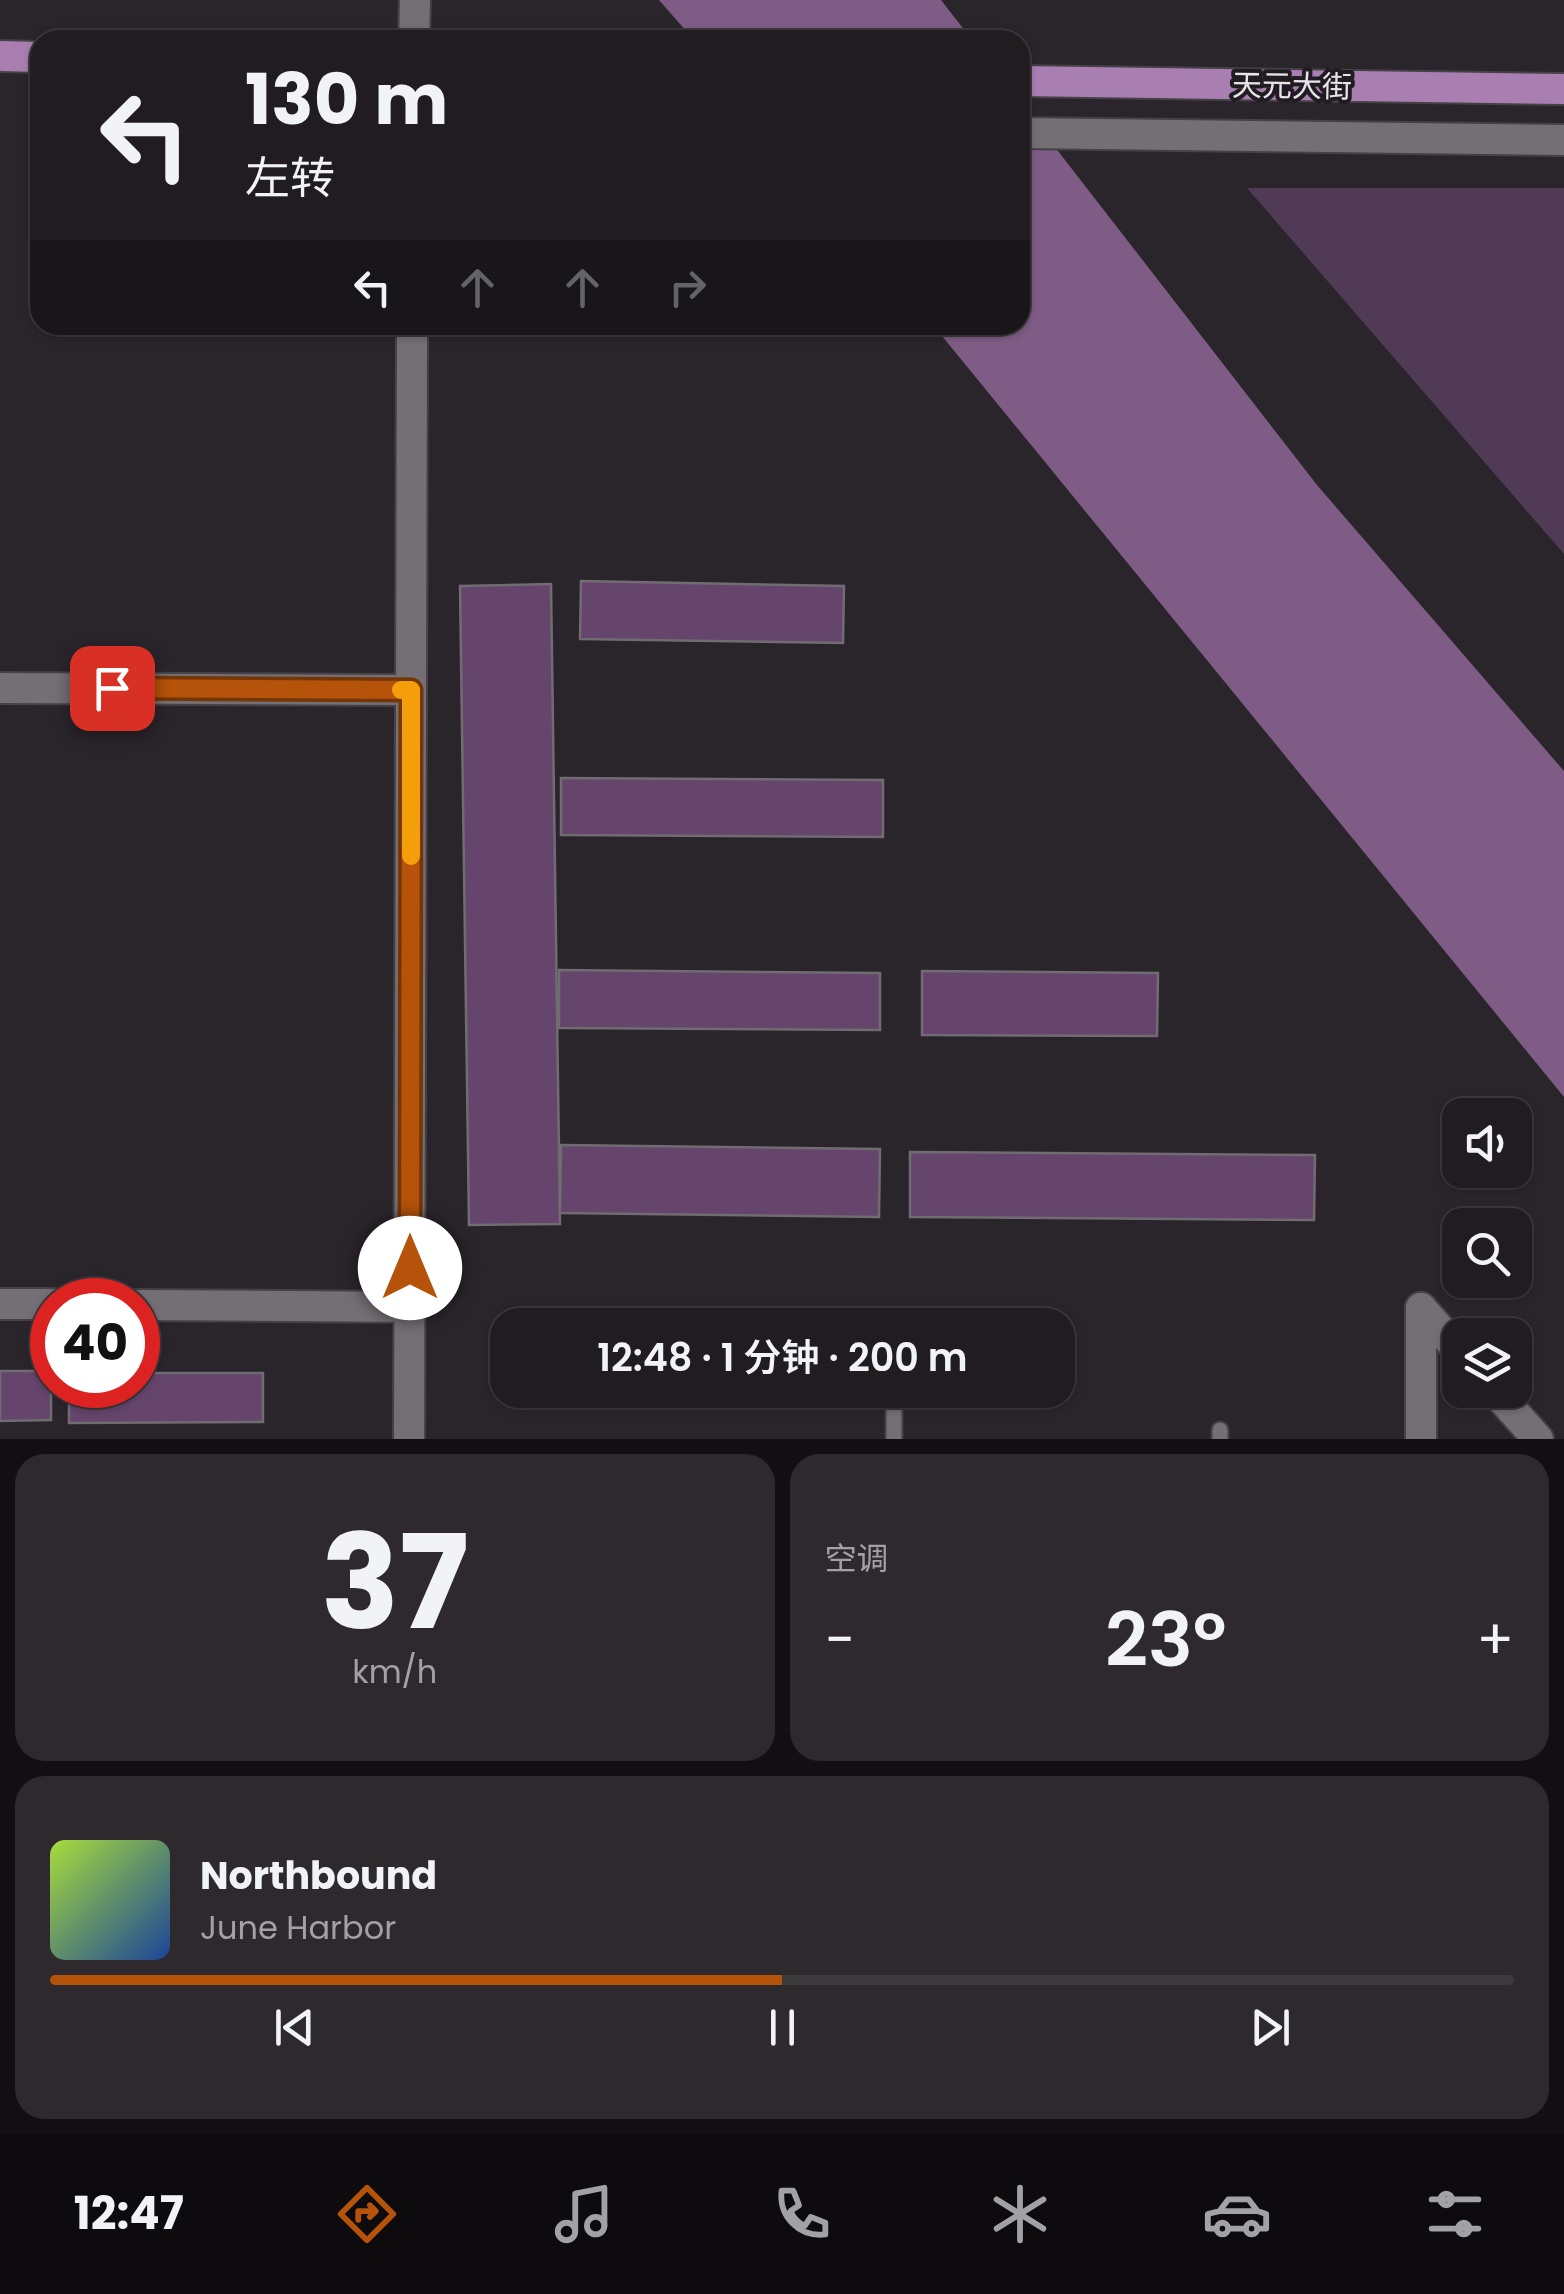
<!DOCTYPE html>
<html lang="zh">
<head>
<meta charset="utf-8">
<style>
  :root { --surface:#201c20; --page:#2d292d; --text:#f1f3f6; --muted:#a2a1a5; --line:#3d3a3e; --accent:#b45309 }
  body { margin:0; font-family:Poppins,"Noto Sans SC",sans-serif; background:var(--page); color:var(--text); height:100vh; display:flex; flex-direction:column; font-size:38px; white-space:nowrap }
  * { box-sizing:border-box; margin:0 }
  p { font-size:32px; color:var(--muted) }
  .icon { flex:none; width:55px; height:55px; fill:none; stroke:currentColor; stroke-width:2; stroke-linecap:round; stroke-linejoin:round }
  .map { position:relative; height:1439px; overflow:hidden }
  .sheet { display:flex; flex-direction:column; gap:15px; padding:15px; background:#120f12; flex:1 }
  .sheet>* { flex:none }
  .banner { position:absolute; left:30px; top:30px; width:1000px; height:305px; border-radius:30px; box-shadow:0 2px 8px #0004,0 0 0 2px var(--line); background:#201c20; color:var(--text); overflow:hidden }
  .tools { position:absolute; left:1442px; top:1098px; display:grid; gap:20px }
  .tools a { display:grid; place-items:center; width:90px; height:90px; border-radius:20px; background:var(--surface); box-shadow:0 2px 8px #0004,0 0 0 2px var(--line); font-size:50px }
  .speed { position:absolute; left:30px; top:1278px; display:flex; gap:20px; font-size:50px; font-weight:700; text-align:center }
  .speed>* { display:grid; place-content:center; width:130px; height:130px; border-radius:50%; background:var(--surface); box-shadow:0 2px 8px #0004,0 0 0 2px var(--line); line-height:1 }
  .speed .limit { border:15px solid #d22; background:#fff; color:#111 }
  .pin { position:absolute; display:grid; place-items:center; width:85px; height:85px; color:#fff; margin:-42px; border-radius:20px; box-shadow:0 5px 15px #0006 }
  .me { position:absolute; width:110px; margin:-55px; rotate:0deg; stroke-linejoin:round; filter:drop-shadow(0 0 8px #0008) }
  .turn { display:flex; align-items:center; gap:35px; height:210px; padding:0 50px; font-size:45px }
  .turn .icon { width:130px; height:130px; stroke-width:2.5 }
  .turn b { display:block; font-size:70px; line-height:85px }
  .lanes { display:flex; align-items:center; height:95px; padding:0 50px; background:#0003; justify-content:center; gap:50px; direction:ltr }
  .lanes .off { opacity:.35 }
  .big { font-size:75px; font-weight:600; line-height:1.1 }
  .sheet .widget { flex:1; display:flex; flex-direction:column; justify-content:center; gap:15px; min-width:0; padding:0 35px; border-radius:30px; background:var(--page) }
  .sheet .dial { align-items:center; gap:0 }
  .dial b { font-size:130px; line-height:1 }
  .song { display:flex; align-items:center; gap:30px }
  .cover { width:120px; height:120px; border-radius:15px; background:linear-gradient(135deg,hsl(80 70% 55%),hsl(220 70% 35%)) }
  .played { height:10px; border-radius:5px; background:linear-gradient(90deg,var(--accent) 50%,var(--line) 50%) }
  .keys { display:flex; justify-content:space-around; direction:ltr }
  .heat { display:flex; justify-content:space-between; align-items:center; font-size:55px; direction:ltr }
  .sheet .tiles { flex:1; display:grid; gap:15px; grid-template-columns:1fr 1fr }
  .widget:last-child { grid-column:span 2 }
  .trip { position:absolute; left:490px; top:1308px; width:585px; height:100px; border-radius:30px; background:var(--surface); box-shadow:0 2px 8px #0004,0 0 0 2px var(--line); font-weight:600; line-height:100px; text-align:center }
  .tab-bar { display:flex; height:160px; justify-content:space-around; align-items:center; background:#0d0b0d; color:var(--muted) }
  .tab-bar .icon { width:70px; height:70px }
  .tab-bar .selected { color:var(--accent) }
  .tab-bar b { font-size:45px; color:var(--text) }
  .map>svg:first-child { display:block }
  .green { fill:#513a56 }
  .water { fill:#7e5c85 }
  .building { fill:#65456c; stroke:#716b72; stroke-width:2.5 }
  .lines { fill:none; stroke-linecap:round; stroke-linejoin:round }
  .lane-casing { stroke:#464147; stroke-width:19 }
  .street-casing { stroke:#464147; stroke-width:34 }
  .secondary-casing { stroke:#464147; stroke-width:34 }
  .primary-casing { stroke:#464147; stroke-width:34 }
  .lane { stroke:#746e75; stroke-width:15 }
  .street { stroke:#746e75; stroke-width:30 }
  .secondary { stroke:#746e75; stroke-width:30 }
  .primary { stroke:#a97fb2; stroke-width:30 }
  .route-casing { stroke:#753606; stroke-width:25 }
  .route { stroke:#b45309; stroke-width:18 }
  .slow { stroke:#f59e0b; stroke-width:18 }
  .labels { text-anchor:middle; dominant-baseline:central; stroke-width:8; stroke-linejoin:round; paint-order:stroke }
  .street-label { font-size:30px; fill:#e8e4e9; stroke:#211b22 }
</style>
</head>
<body>
<div class="map">
<svg width="1564" height="1439" viewBox="0 0 1564 1439">
  <rect width="100%" height="100%" fill="#2a252b"/>
  <path class="green" d="M1247 188H1564V554Z"/>
  <g class="water">
    <path d="M659 0H941L972 40H694Z"/>
    <path d="M1020 102 1317 485 1564 771V1097L933 325H1020Z"/>
  </g>
  <g class="building">
    <path d="M581 581 844 586 843 643 580 639Z"/>
    <path d="M551 584 560 1224 469 1225 460 586Z"/>
    <path d="M561 778 883 780V837L561 835Z"/>
    <path d="M559 970 880 973V1030L559 1028Z"/>
    <path d="M922 971 1158 973 1157 1036 922 1035Z"/>
    <path d="M561 1145 880 1149 879 1217 560 1213Z"/>
    <path d="M910 1152 1315 1155 1314 1220 910 1217Z"/>
    <path d="M0 1371H51V1420L0 1421Z"/>
    <path d="M138 1373H263V1422L69 1423V1385H138Z"/>
  </g>
  <g class="lines">
    <defs>
      <g id="lane">
        <path d="M894 1411V1439"/>
        <path d="M1220 1439V1430"/>
      </g>
      <g id="street">
        <path d="M414 40 415 0"/>
        <path d="M1020 133 1564 140"/>
        <path d="M0 1304H52"/>
        <path d="M138 1305 410 1307"/>
        <path d="M1421 1308V1439"/>
        <path d="M1421 1308 1460 1352"/>
        <path d="M1494 1390 1538 1439"/>
      </g>
      <g id="secondary">
        <path d="M0 688 411 690"/>
        <path d="M409 1439 412 325"/>
      </g>
      <g id="primary">
        <path d="M0 56 40 57"/>
        <path d="M1020 81 1564 89"/>
      </g>
    </defs>
    <use href="#lane" class="lane-casing"/>
    <use href="#street" class="street-casing"/>
    <use href="#secondary" class="secondary-casing"/>
    <use href="#primary" class="primary-casing"/>
    <use href="#lane" class="lane"/>
    <use href="#street" class="street"/>
    <use href="#secondary" class="secondary"/>
    <use href="#primary" class="primary"/>
  </g>
  <g class="lines">
    <defs>
      <path id="route" d="M112 688 411 690 410 1268"/>
    </defs>
    <use href="#route" class="route-casing"/>
    <use href="#route" class="route"/>
    <path class="slow" d="M401 690H411V856"/>
  </g>
  <g class="labels">
    <g class="street-label">
      <text transform="translate(1292 86) rotate(1)">天元大街</text>
    </g>
  </g>
</svg>
<div class="tools">
<a><svg class="icon" aria-label="sound" viewBox="0 0 24 24"><path d="M4 9h4l5-4v14l-5-4H4zM17 9q2 3 0 6"/></svg></a>
<a><svg class="icon" aria-label="search" viewBox="0 0 24 24"><circle cx="10" cy="10" r="6"/><path d="M15 15l6 6"/></svg></a>
<a><svg class="icon" aria-label="layers" viewBox="0 0 24 24"><path d="M12 4l9 5-9 5-9-5zM3 14l9 5 9-5"/></svg></a>
</div>
<div class="speed"><div class="limit">40</div></div>
<div class="pin" style="left:112px;top:688px;background:#d93025"><svg class="icon" aria-label="arrive" viewBox="0 0 24 24"><path d="M6 21V4h12l-3 4 3 4H6"/></svg></div>
<svg class="me" style="left:410px;top:1268px" viewBox="-20 -20 40 40"><circle r="19" fill="#fff"/><path d="M0-13L10 11 0 6-10 11z" fill="#b45309"/></svg>
<div class="trip">12:48 · 1 分钟 · 200 m</div>
<div class="banner">
<div class="turn"><svg class="icon" aria-label="left" viewBox="0 0 24 24"><path d="M17 20v-9H6M10 6l-5 5 5 5"/></svg><div><b>130 m</b>左转</div></div>
<div class="lanes"><svg class="icon" aria-label="left" viewBox="0 0 24 24"><path d="M17 20v-9H6M10 6l-5 5 5 5"/></svg><svg class="icon off" aria-label="ahead" viewBox="0 0 24 24"><path d="M12 20V5M6 11l6-6 6 6"/></svg><svg class="icon off" aria-label="ahead" viewBox="0 0 24 24"><path d="M12 20V5M6 11l6-6 6 6"/></svg><svg class="icon off" aria-label="right" viewBox="0 0 24 24"><path d="M7 20v-9h11M14 6l5 5-5 5"/></svg></div>
</div>
</div>
<section class="sheet">
<div class="tiles">
<div class="widget dial"><b>37</b><p>km/h</p></div>
<div class="widget"><p>空调</p>
<div class="heat"><a>−</a><b class="big">23°</b><a>+</a></div>
</div>
<div class="widget">
<div class="song"><i class="cover"></i><div><b>Northbound</b><p>June Harbor</p></div></div>
<div class="played"></div>
<div class="keys"><svg class="icon" aria-label="previous" viewBox="0 0 24 24"><path d="M18 5L8 12l10 7zM5 5v14"/></svg><svg class="icon" aria-label="pause" viewBox="0 0 24 24"><path d="M8 5v14M16 5v14"/></svg><svg class="icon" aria-label="next" viewBox="0 0 24 24"><path d="M6 5l10 7-10 7zM19 5v14"/></svg></div>
</div>
</div>
</section>
<nav class="tab-bar">
<b>12:47</b>
<svg class="icon selected" aria-label="directions" viewBox="0 0 24 24"><path d="M12 3l9 9-9 9-9-9zM9 14v-3h6M13 9l2 2-2 2"/></svg>
<svg class="icon" aria-label="music" viewBox="0 0 24 24"><path d="M9 18V5l10-2v13"/><circle cx="6" cy="18" r="3"/><circle cx="16" cy="16" r="3"/></svg>
<svg class="icon" aria-label="phone" viewBox="0 0 24 24"><path d="M5 4h4l2 5-3 2q2 4 5 5l2-3 5 2v4C11 20 4 13 5 4z"/></svg>
<svg class="icon" aria-label="climate" viewBox="0 0 24 24"><path d="M12 3v18M4 7l16 10M4 17L20 7"/></svg>
<svg class="icon" aria-label="car" viewBox="0 0 24 24"><path d="M5 17H2v-5l4-1 3-4h7l3 4 3 1v5h-3M9 17h6M6 11h13"/><circle cx="7" cy="17" r="2"/><circle cx="17" cy="17" r="2"/></svg>
<svg class="icon" aria-label="filters" viewBox="0 0 24 24"><path d="M4 7h16M4 17h16"/><circle cx="9" cy="7" r="2"/><circle cx="15" cy="17" r="2"/></svg>
</nav>
</body>
</html>
